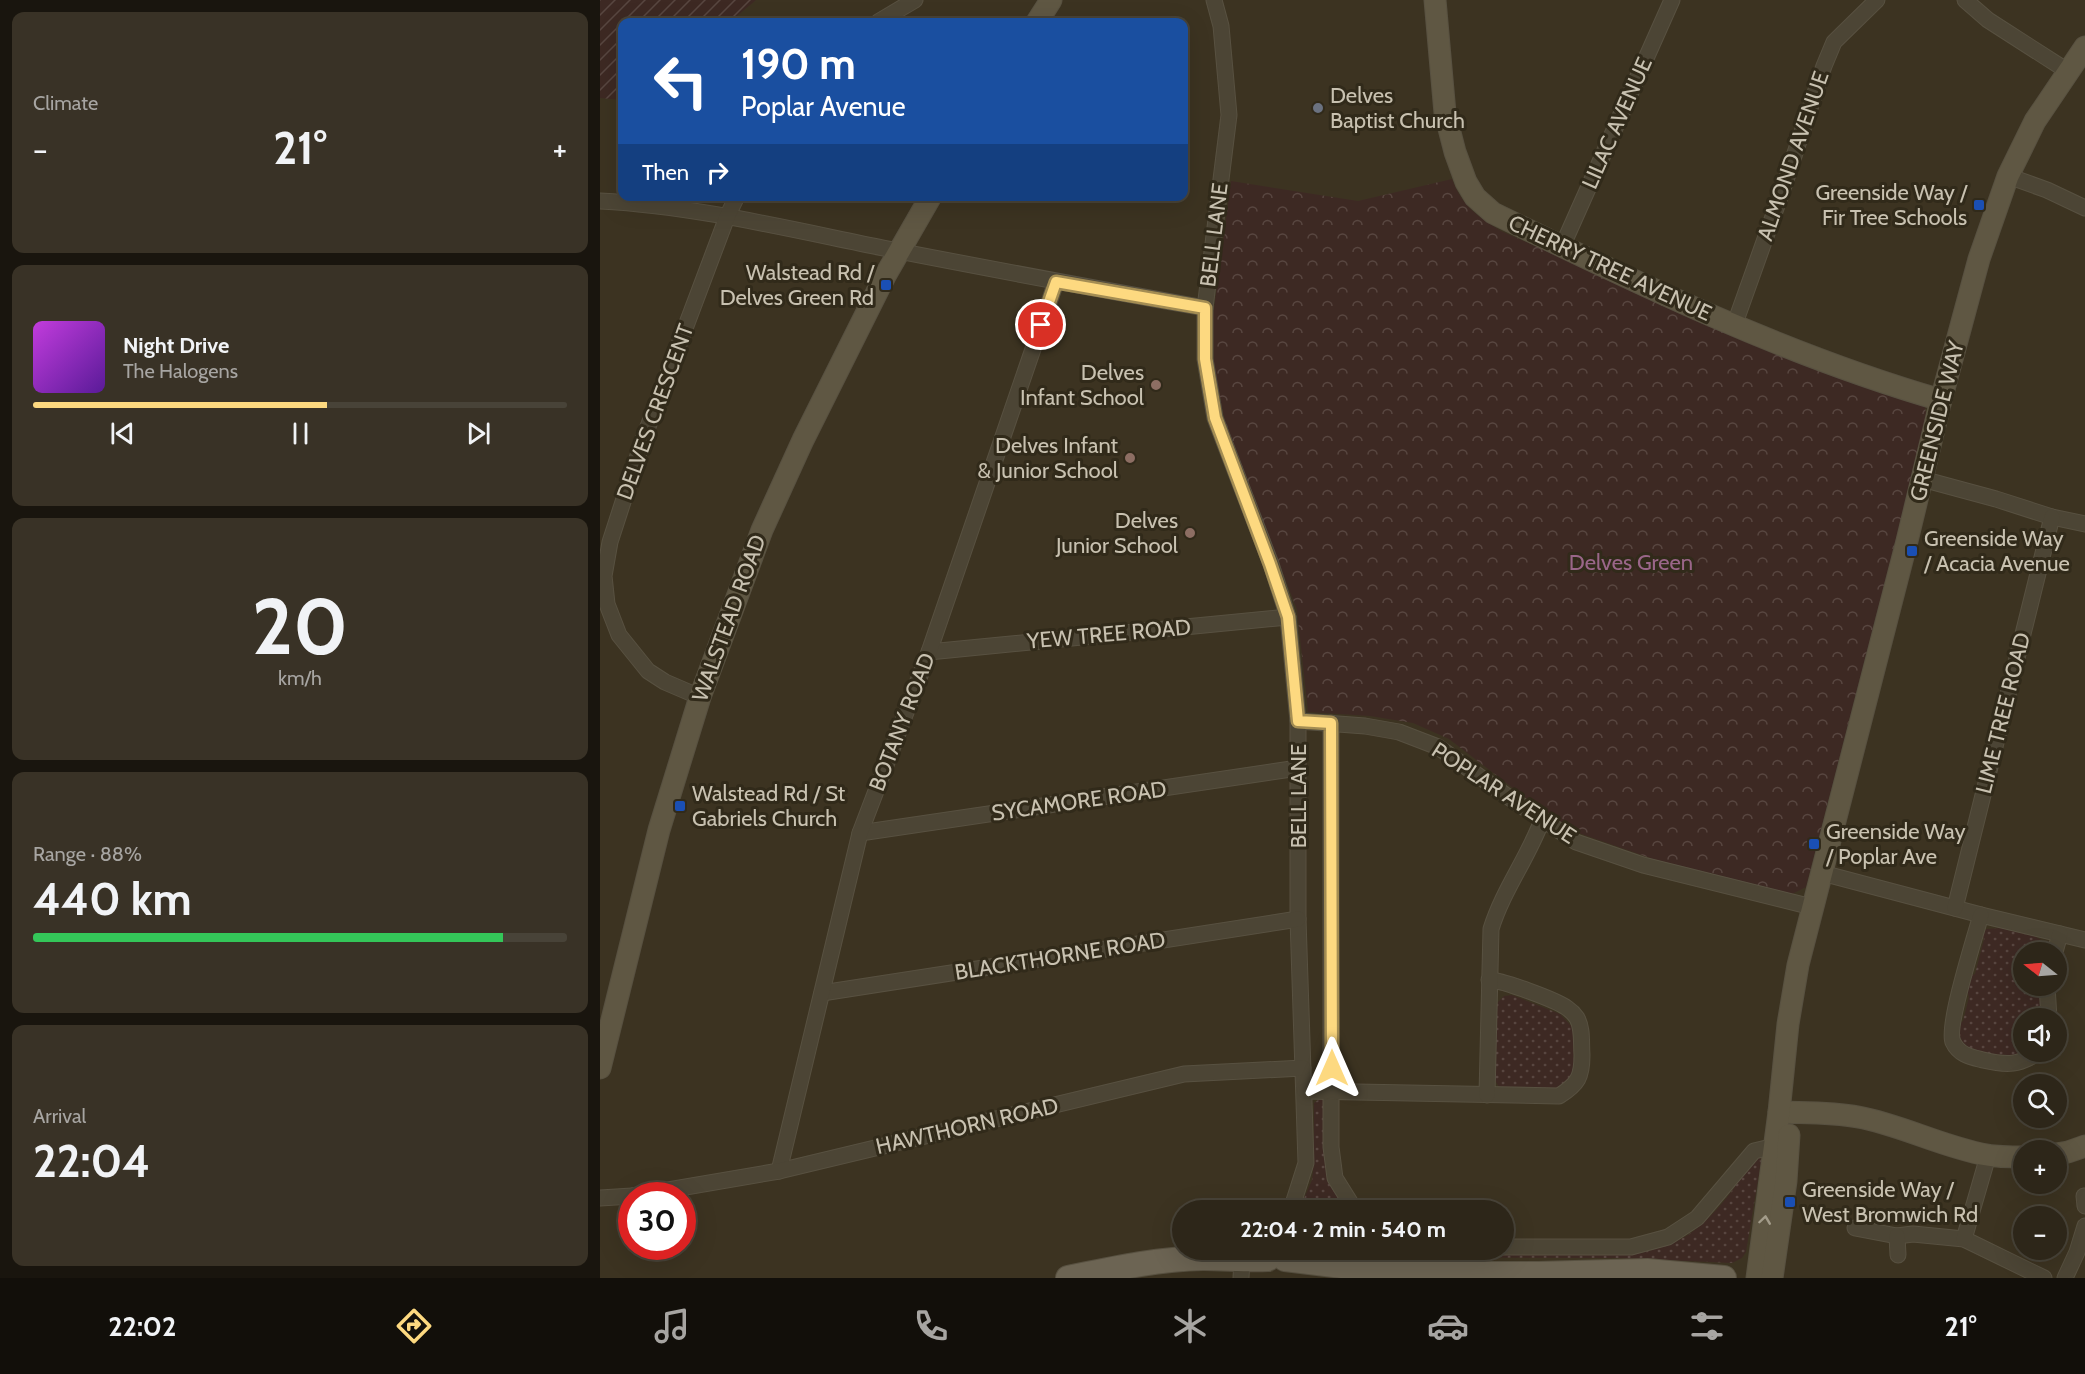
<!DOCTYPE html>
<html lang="en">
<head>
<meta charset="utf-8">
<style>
  :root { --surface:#2d2619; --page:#393226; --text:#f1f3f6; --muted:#a7a5a2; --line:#484338; --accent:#fdd980 }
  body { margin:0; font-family:Cabin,sans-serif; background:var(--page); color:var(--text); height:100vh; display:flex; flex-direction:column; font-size:22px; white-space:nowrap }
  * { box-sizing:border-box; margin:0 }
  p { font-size:20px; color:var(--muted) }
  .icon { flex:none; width:33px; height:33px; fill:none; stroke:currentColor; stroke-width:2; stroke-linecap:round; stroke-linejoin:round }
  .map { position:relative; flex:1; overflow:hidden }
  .panel { display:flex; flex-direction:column; gap:12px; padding:12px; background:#19150e; width:600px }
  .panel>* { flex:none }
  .guide { position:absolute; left:18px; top:18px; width:570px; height:183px; border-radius:12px; box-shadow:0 6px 24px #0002,0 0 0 2px var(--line); background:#1a4fa0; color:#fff; overflow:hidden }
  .needle { width:39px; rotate:287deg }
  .controls { position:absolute; left:1413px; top:942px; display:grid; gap:12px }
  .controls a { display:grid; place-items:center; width:54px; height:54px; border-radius:50%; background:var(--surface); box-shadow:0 6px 24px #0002,0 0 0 2px var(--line); font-size:30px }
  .speed { position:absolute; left:18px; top:1182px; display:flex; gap:12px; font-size:30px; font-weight:700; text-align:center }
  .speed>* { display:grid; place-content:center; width:78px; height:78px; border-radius:50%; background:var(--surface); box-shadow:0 6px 24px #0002,0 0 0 2px var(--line); line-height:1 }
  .speed .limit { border:9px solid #d22; background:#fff; color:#111 }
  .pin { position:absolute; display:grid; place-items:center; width:51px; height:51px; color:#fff; margin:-26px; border:3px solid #fff; border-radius:50%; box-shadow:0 2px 6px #0007 }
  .me { position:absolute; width:66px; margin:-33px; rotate:0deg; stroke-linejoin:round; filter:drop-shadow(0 0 4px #0008) }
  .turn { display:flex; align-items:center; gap:21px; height:126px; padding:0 24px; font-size:27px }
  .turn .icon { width:78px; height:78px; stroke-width:2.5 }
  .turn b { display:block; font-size:42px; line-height:51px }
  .then { display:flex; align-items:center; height:57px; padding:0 24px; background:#0003; gap:12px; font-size:22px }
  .big { font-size:45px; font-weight:700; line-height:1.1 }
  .panel .tile { flex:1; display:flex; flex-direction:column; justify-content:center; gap:9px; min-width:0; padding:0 21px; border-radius:12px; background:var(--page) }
  .panel .dial { align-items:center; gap:0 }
  .dial b { font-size:78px; line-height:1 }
  .song { display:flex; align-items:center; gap:18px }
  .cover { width:72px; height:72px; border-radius:9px; background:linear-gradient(135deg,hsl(290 70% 55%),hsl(270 70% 35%)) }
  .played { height:6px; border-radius:3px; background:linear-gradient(90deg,var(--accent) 55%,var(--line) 55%) }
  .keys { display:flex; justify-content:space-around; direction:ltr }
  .heat { display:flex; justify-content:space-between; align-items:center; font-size:33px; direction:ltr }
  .charge { height:9px; border-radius:4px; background:linear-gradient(90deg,#34c759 88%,var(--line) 0) }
  .trip { position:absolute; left:572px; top:1200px; width:342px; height:60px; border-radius:30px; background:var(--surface); box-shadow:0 6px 24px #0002,0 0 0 2px var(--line); font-weight:700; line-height:60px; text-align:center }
  .menu { display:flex; height:96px; justify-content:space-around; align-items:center; background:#120f0a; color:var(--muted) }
  .menu .icon { width:42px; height:42px }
  .menu .current { color:var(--accent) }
  .menu b { font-size:27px; color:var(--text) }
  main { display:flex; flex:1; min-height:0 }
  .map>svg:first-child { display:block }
  .grass { fill:url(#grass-dots) }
  .park { fill:url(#park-crowns) }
  .garden { fill:url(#garden-furrows) }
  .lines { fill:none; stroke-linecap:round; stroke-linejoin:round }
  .street-casing { stroke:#585141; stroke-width:17 }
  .secondary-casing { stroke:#585141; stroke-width:23 }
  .primary-casing { stroke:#585141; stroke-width:26 }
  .street { stroke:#4c4535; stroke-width:15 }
  .secondary { stroke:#5f5743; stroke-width:21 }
  .primary { stroke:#6c6453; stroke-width:24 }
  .oneway { stroke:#a39c8a }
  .route-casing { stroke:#a48d53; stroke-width:15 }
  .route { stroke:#fdd980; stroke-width:10 }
  .worship-dot { fill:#6b7280; stroke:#312a1a; stroke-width:2 }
  .transit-dot { fill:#1a4fb4; stroke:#312a1a; stroke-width:2 }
  .education-dot { fill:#8d6e63; stroke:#312a1a; stroke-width:2 }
  .labels { text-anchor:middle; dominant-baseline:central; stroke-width:6; stroke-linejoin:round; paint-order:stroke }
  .poi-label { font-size:22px; fill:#c8c1b0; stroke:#312a1a; text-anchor:start }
  .street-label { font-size:22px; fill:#c8c1b0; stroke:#312a1a }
  .park-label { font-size:22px; fill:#9a6689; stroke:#312a1a }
</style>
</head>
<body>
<main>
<section class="panel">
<div class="tile"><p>Climate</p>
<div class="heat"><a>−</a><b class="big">21°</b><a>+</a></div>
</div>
<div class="tile">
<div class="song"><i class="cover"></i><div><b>Night Drive</b><p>The Halogens</p></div></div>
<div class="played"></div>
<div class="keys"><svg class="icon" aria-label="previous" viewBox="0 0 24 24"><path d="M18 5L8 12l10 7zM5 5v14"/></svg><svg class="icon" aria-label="pause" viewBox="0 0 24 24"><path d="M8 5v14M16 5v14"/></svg><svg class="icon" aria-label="next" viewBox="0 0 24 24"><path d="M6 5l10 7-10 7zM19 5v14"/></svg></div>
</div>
<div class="tile dial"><b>20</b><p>km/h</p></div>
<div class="tile"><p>Range · 88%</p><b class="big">440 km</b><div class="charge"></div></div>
<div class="tile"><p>Arrival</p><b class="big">22:04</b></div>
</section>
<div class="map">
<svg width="1485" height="1278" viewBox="0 0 1485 1278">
  <defs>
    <pattern id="grass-dots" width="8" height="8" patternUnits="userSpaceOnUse" patternTransform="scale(1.5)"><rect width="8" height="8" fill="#3d2923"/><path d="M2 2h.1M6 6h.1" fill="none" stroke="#584640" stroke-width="1.8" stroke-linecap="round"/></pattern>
    <pattern id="park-crowns" width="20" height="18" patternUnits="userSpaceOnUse" patternTransform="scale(1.5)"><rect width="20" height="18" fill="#3d2923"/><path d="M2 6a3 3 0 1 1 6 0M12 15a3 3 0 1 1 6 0" fill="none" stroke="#584640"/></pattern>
    <pattern id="garden-furrows" width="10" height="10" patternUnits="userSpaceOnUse" patternTransform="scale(1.5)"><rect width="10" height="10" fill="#3d2923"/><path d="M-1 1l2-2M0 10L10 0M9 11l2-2" fill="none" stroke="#584640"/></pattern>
  </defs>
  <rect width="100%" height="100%" fill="#3c3321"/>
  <g class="grass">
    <path d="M1401 928 1434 936 1440 939 1444 945 1448 944 1450 952H1424V986H1440L1441 1018H1424V1052H1431L1424 1056 1398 1058 1395 1055 1377 1051 1372 1054 1360 1044 1357 1024 1363 1021 1369 997 1366 989 1370 976 1375 974 1384 939 1382 935 1386 929Z"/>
    <path d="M912 995 960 1014 973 1028 974 1071 964 1089 904 1090 899 1087 893 1077 894 1006 904 996Z"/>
    <path d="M721 1098 725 1100 731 1174 749 1210H699L712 1180 714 1160V1103Z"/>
    <path d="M1160 1157 1161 1162 1146 1252 1142 1258 1132 1263 1019 1258 762 1257 770 1250 1041 1253C1053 1249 1066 1246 1077 1241 1106 1228 1138 1187 1152 1159Z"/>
  </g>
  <path class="park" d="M852 179C862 206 877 216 901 231L1232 376 1315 398 1325 407 1327 419 1206 887 1192 894 1053 859 970 830 940 809 849 739 813 723 770 716 708 712 697 610 625 421 614 369 613 316 631 181 758 201Z"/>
  <path class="garden" d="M0 0H156L130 22H22V100L0 98Z"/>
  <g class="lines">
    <defs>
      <g id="street">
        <path d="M614 0 621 26 629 115 605 308V359L615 418 671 564 688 617 698 721V919L706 1163 691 1210"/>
        <path d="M1365 0 1388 20 1469 72"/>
        <path d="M278 22 315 0"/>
        <path d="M1408 176 1447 190 1485 208"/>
        <path d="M0 201C95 206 189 229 283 248 390 269 498 289 605 308"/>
        <path d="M962 247 1072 0"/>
        <path d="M1134 326 1185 183 1224 66 1234 42 1277 0"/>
        <path d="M1322 479 1396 499 1452 517 1485 524"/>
        <path d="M329 652 688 617"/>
        <path d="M100 697 65 682 48 671 19 635 7 604 4 576 10 542 43 440 127 217 137 196"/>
        <path d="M698 721 765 726 799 732 838 747 904 794 976 842 1043 865 1212 907"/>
        <path d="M731 723V1147L735 1178 755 1210"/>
        <path d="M260 833 698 768"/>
        <path d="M1222 873 1381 915 1485 940"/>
        <path d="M1355 908 1452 517"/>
        <path d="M1381 915C1375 936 1346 1028 1353 1042 1359 1055 1371 1057 1383 1060 1409 1066 1418 1065 1440 1052"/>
        <path d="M1455 952 1460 934"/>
        <path d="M1447 986 1449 1018"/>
        <path d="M222 993 698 919"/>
        <path d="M705 1091 959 1096C978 1084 982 1077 982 1055 981 1043 983 1029 977 1018 975 1015 970 1010 967 1008 956 1000 902 980 889 980"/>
        <path d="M887 1095 891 929C903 890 928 858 942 820"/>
        <path d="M179 1171 260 833 329 652 456 282"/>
        <path d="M33 1196 179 1171 584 1074 703 1068"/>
        <path d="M1484 1196 1485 1206"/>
        <path d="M0 1198 32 1196"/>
        <path d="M1255 1228 1297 1236 1313 1234 1364 1239 1444 1278"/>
        <path d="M1297 1236 1298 1255"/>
        <path d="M1364 1239 1388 1156"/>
        <path d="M903 1247H1031L1068 1237 1097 1218 1154 1151 1175 1146"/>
        <path d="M641 1278 642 1260"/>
        <path d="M1465 1278 1477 1252 1485 1226"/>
      </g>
      <g id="secondary">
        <path d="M835 0 845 113 855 152 866 182 875 197 893 213C1039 284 1185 355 1341 400"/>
        <path d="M437 22 451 0"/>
        <path d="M0 1068 59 830 100 697 162 530 203 440 285 276 331 196"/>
        <path d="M1179 1112C1205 1113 1232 1112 1258 1117 1302 1125 1342 1147 1387 1155 1398 1157 1411 1157 1424 1157"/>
        <path d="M1456 1154 1468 1152 1485 1146"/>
        <path d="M1157 1278 1179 1112 1188 1024 1198 965 1307 541 1341 400 1379 259 1408 176 1435 121 1485 47"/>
        <path d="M1172 1278 1186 1181 1189 1135"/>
      </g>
      <g id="primary">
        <path d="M685 1259 806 1274H938L1047 1271 1124 1278"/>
        <path d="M468 1278C512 1269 557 1259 603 1258 625 1258 646 1260 668 1259"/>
      </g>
    </defs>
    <use href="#street" class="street-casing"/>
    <use href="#secondary" class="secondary-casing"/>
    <use href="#primary" class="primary-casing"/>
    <use href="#street" class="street"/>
    <use href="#secondary" class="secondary"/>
    <use href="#primary" class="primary"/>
  </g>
  <defs><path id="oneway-chevron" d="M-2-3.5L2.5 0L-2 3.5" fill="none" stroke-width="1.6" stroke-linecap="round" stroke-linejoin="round" transform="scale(1.5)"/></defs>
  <use class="oneway" href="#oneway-chevron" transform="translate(1165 1220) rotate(-82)"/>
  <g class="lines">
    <defs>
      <path id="route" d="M441 325 456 282 605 308V359L615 418 670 564 688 617 698 721 731 723 732 1068"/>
    </defs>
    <use href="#route" class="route-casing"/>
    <use href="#route" class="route"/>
  </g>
  <circle class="worship-dot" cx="718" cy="108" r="6"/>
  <g class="transit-dot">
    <rect x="1373" y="199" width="12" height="12" rx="3"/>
    <rect x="280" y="279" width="12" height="12" rx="3"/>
    <rect x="1306" y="545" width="12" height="12" rx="3"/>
    <rect x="74" y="800" width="12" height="12" rx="3"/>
    <rect x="1208" y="838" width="12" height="12" rx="3"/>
    <rect x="1184" y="1196" width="12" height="12" rx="3"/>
  </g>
  <g class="education-dot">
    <circle cx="556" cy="385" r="6"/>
    <circle cx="530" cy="458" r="6"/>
    <circle cx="590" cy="533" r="6"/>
  </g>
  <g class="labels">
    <g class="poi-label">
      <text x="730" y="95">Delves<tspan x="730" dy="25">Baptist Church</tspan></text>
      <text x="1367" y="192" text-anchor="end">Greenside Way /<tspan x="1367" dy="25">Fir Tree Schools</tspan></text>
      <text x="274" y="272" text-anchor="end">Walstead Rd /<tspan x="274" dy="25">Delves Green Rd</tspan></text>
      <text x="544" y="372" text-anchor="end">Delves<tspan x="544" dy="25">Infant School</tspan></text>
      <text x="518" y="445" text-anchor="end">Delves Infant<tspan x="518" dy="25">&amp; Junior School</tspan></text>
      <text x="578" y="520" text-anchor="end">Delves<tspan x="578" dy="25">Junior School</tspan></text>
      <text x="1324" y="538">Greenside Way<tspan x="1324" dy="25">/ Acacia Avenue</tspan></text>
      <text x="92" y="793">Walstead Rd / St<tspan x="92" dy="25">Gabriels Church</tspan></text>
      <text x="1226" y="831">Greenside Way<tspan x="1226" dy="25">/ Poplar Ave</tspan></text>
      <text x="1202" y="1189">Greenside Way /<tspan x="1202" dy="25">West Bromwich Rd</tspan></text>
    </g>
    <g class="street-label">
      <text transform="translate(1017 123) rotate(-66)">LILAC AVENUE</text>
      <text transform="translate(1193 156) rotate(-71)">ALMOND AVENUE</text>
      <text transform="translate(614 235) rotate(-83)">BELL LANE</text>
      <text transform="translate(1010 268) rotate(25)">CHERRY TREE AVENUE</text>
      <text transform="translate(55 412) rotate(-70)">DELVES CRESCENT</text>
      <text transform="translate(1337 421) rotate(-76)">GREENSIDE WAY</text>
      <text transform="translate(129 618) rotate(-70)">WALSTEAD ROAD</text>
      <text transform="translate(509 634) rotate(-5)">YEW TREE ROAD</text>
      <text transform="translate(1403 713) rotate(-76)">LIME TREE ROAD</text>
      <text transform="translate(302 722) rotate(-69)">BOTANY ROAD</text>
      <text transform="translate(904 793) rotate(33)">POPLAR AVENUE</text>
      <text transform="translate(698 796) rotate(-90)">BELL LANE</text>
      <text transform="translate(479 801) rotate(-8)">SYCAMORE ROAD</text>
      <text transform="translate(460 956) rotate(-9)">BLACKTHORNE ROAD</text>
      <text transform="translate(367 1126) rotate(-13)">HAWTHORN ROAD</text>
    </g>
    <g class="park-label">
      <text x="1031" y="562">Delves Green</text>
    </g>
  </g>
</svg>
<div class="controls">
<a><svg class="needle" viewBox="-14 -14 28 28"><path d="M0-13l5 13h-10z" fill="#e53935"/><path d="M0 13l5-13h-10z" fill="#a7a5a2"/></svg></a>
<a><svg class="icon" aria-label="sound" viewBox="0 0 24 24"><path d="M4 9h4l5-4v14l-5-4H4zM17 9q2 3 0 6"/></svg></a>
<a><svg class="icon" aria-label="search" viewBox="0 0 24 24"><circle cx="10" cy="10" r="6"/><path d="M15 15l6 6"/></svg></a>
<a>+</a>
<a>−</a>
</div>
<div class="speed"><div class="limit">30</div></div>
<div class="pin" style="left:441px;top:325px;background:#d93025"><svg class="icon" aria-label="arrive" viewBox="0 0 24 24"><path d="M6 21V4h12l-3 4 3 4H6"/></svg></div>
<svg class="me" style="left:732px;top:1068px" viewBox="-20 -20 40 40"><path d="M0-17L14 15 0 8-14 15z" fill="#fdd980" stroke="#fff" stroke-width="4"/></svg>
<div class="trip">22:04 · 2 min · 540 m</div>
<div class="guide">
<div class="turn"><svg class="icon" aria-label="left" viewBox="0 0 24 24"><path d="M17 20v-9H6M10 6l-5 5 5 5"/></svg><div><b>190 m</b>Poplar Avenue</div></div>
<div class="then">Then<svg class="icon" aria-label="right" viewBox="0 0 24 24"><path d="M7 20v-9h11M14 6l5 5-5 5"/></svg></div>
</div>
</div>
</main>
<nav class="menu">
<b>22:02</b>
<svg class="icon current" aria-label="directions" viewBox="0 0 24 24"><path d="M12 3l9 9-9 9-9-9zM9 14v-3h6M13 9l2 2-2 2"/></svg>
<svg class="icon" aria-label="music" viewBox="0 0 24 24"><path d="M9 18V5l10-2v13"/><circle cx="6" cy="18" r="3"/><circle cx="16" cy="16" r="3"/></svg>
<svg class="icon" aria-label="phone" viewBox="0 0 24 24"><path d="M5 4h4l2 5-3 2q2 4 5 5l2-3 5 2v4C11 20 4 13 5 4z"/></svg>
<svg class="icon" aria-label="climate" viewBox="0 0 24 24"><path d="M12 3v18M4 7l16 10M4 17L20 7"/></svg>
<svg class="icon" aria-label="car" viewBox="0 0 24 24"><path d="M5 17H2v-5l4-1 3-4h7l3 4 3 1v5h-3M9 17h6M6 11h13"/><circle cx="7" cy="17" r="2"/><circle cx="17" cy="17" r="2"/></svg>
<svg class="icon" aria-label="filters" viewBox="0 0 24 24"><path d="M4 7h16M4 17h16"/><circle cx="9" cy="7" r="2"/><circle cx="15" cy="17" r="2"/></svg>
<b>21°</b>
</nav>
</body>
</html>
